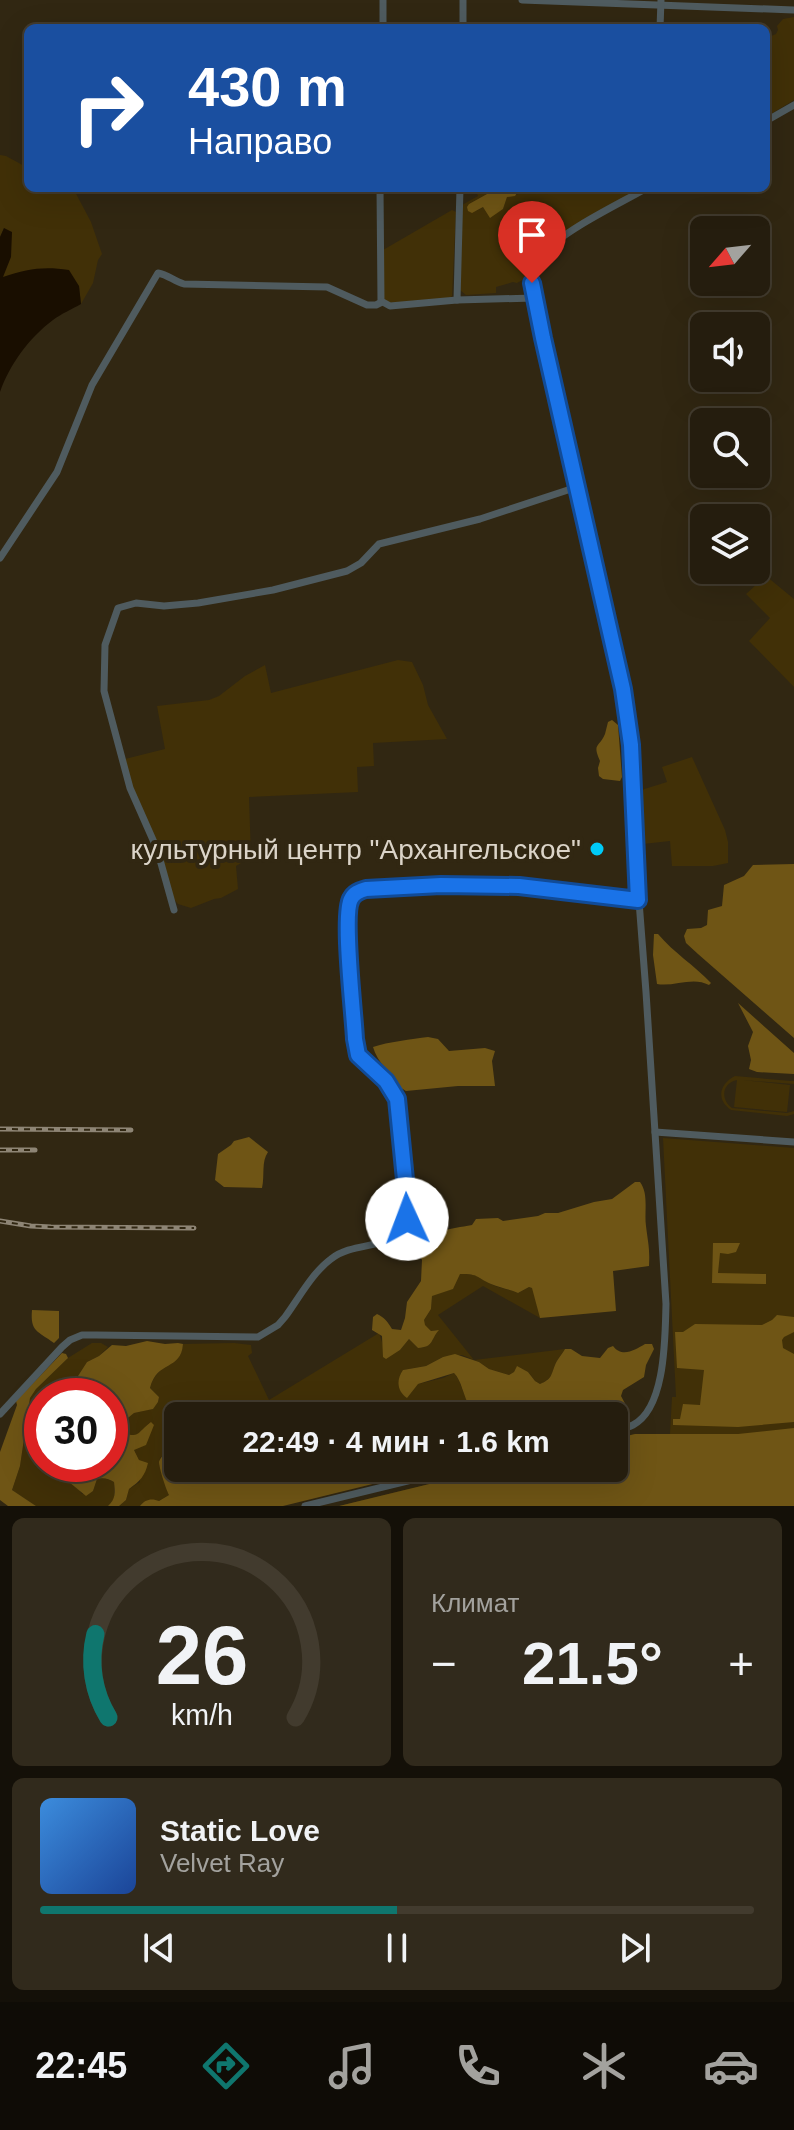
<!DOCTYPE html>
<html lang="ru">
<head>
<meta charset="utf-8">
<style>
  :root { --surface:#251d0e; --page:#312a1c; --text:#f1f3f6; --muted:#a3a29e; --line:#423b2e; --accent:#0f766e }
  body { margin:0; font-family:Arial,sans-serif; background:var(--page); color:var(--text); height:100vh; display:flex; flex-direction:column; font-size:30px; white-space:nowrap }
  * { box-sizing:border-box; margin:0 }
  p { font-size:26px; color:var(--muted) }
  .icon { flex:none; width:44px; height:44px; fill:none; stroke:currentColor; stroke-width:2; stroke-linecap:round; stroke-linejoin:round }
  .map { position:relative; height:1506px; overflow:hidden }
  .details { display:flex; flex-direction:column; gap:12px; padding:12px; background:#141008; flex:1 }
  .details>* { flex:none }
  .hud { position:absolute; left:24px; top:24px; width:746px; height:168px; border-radius:12px; box-shadow:0 8px 32px #0002,0 0 0 2px var(--line); background:#1a4fa0; color:#fff; overflow:hidden }
  .needle { width:52px; rotate:242deg }
  .controls { position:absolute; left:690px; top:216px; display:grid; gap:16px }
  .controls a { display:grid; place-items:center; width:80px; height:80px; border-radius:12px; background:var(--surface); box-shadow:0 8px 32px #0002,0 0 0 2px var(--line); font-size:40px }
  .speed { position:absolute; left:24px; top:1378px; display:flex; gap:16px; font-size:40px; font-weight:700; text-align:center }
  .speed>* { display:grid; place-content:center; width:104px; height:104px; border-radius:50%; background:var(--surface); box-shadow:0 8px 32px #0002,0 0 0 2px var(--line); line-height:1 }
  .speed .limit { border:12px solid #d22; background:#fff; color:#111 }
  .pin { position:absolute; display:grid; place-items:center; width:68px; height:68px; color:#fff; margin:-82px -34px; border-radius:50% 50% 50% 0; rotate:-45deg; box-shadow:0 0 8px #0007 }
  .pin .icon { rotate:45deg }
  .me { position:absolute; width:88px; margin:-44px; rotate:358deg; stroke-linejoin:round; filter:drop-shadow(0 0 6px #0008) }
  .turn { display:flex; align-items:center; gap:28px; height:168px; padding:0 32px; font-size:36px }
  .turn .icon { width:104px; height:104px; stroke-width:2.5 }
  .turn b { display:block; font-size:56px; line-height:68px }
  .big { font-size:60px; font-weight:700; line-height:1.1 }
  .details .card { flex:1; display:flex; flex-direction:column; justify-content:center; gap:12px; min-width:0; padding:0 28px; border-radius:12px; background:var(--page) }
  .details .dial { align-items:center; gap:0 }
  .dial svg { height:208px; overflow:visible; fill:none; stroke:var(--line); stroke-width:7; stroke-linecap:round; text-anchor:middle }
  .dial text { fill:var(--text); stroke:none }
  .song { display:flex; align-items:center; gap:24px }
  .cover { width:96px; height:96px; border-radius:12px; background:linear-gradient(135deg,hsl(210 70% 55%),hsl(220 70% 35%)) }
  .played { height:8px; border-radius:4px; background:linear-gradient(90deg,var(--accent) 50%,var(--line) 50%) }
  .keys { display:flex; justify-content:space-around; direction:ltr }
  .heat { display:flex; justify-content:space-between; align-items:center; font-size:44px; direction:ltr }
  .details .tiles { flex:1; display:grid; gap:12px; grid-template-columns:1fr 1fr }
  .card:last-child { grid-column:span 2 }
  .trip { position:absolute; left:164px; top:1402px; width:464px; height:80px; border-radius:12px; background:var(--surface); box-shadow:0 8px 32px #0002,0 0 0 2px var(--line); font-weight:700; line-height:80px; text-align:center }
  .tabs { display:flex; height:128px; justify-content:space-around; align-items:center; background:#0f0c06; color:var(--muted) }
  .tabs .icon { width:56px; height:56px }
  .tabs .active { color:var(--accent) }
  .tabs b { font-size:36px; color:var(--text) }
  .map>svg:first-child { display:block }
  .green { fill:#413007 }
  .forest { fill:#6f5515 }
  .water { fill:#190e00 }
  .lines { fill:none; stroke-linecap:round; stroke-linejoin:round }
  .minor { stroke:#4f5b5f; stroke-width:7 }
  .rail-casing { stroke:#8e8575; stroke-width:5 }
  .rail { stroke:#312712; stroke-width:2; stroke-dasharray:6; stroke-linecap:butt }
  .route-casing { stroke:#114b97; stroke-width:20 }
  .route { stroke:#1a73e8; stroke-width:14 }
  .poi-dot { fill:#00cbf8; stroke:#312712; stroke-width:3 }
  .labels { text-anchor:middle; dominant-baseline:central; stroke-width:8; stroke-linejoin:round; paint-order:stroke }
  .poi-label { font-size:28px; fill:#dbd4c8; stroke:#312712; text-anchor:end }
</style>
</head>
<body>
<div class="map">
<svg width="794" height="1506" viewBox="0 0 794 1506">
  <rect width="100%" height="100%" fill="#312712"/>
  <g class="green">
    <path d="M794 17V100L766 117V38L776 34 778 30 777 26 783 19Z"/>
    <path d="M0 155 6 156 28 168V188H73L91 222 102 254 98 260 93 283 81 304 79 286 3 278 4 228 0 237Z"/>
    <path d="M480 188H489L487 194 469 204 476 211 483 207 496 213 503 209 507 197 518 194V188H641L556 237 532 263 524 279 517 283 513 282 496 287V293L466 295 460 290 462 205 478 196 476 191Z"/>
    <path d="M452 210 456 212 452 296 448 299 389 303 383 298V250Z"/>
    <path d="M766 576 794 599V687L749 641 770 618 746 594Z"/>
    <path d="M398 660 412 662 423 685 428 705 447 739 373 743 374 766 357 767 358 792 249 797 251 857 236 866 238 889 221 898 214 899 191 908 178 904 173 898 133 793 125 759 165 749 157 706 209 700 219 696 245 676 265 665 271 693Z"/>
    <path d="M692 757 725 830 728 842V863L713 866H672L670 841 643 844 639 840 638 791 667 782 662 767Z"/>
    <path d="M735 1076 791 1081H794V1084L742 1080 790 1085 787 1112 734 1107 737 1080C722 1083 720 1099 732 1108L787 1113 794 1111V1114L787 1116 731 1110C716 1100 719 1084 735 1076Z"/>
    <path d="M663 1138 794 1148V1506H339L495 1468H614V1439L635 1434H670L672 1397H676Z"/>
    <path d="M459 1274C480 1274 475 1276 491 1284 499 1288 509 1289 518 1293L529 1287 533 1288 540 1318 483 1286 438 1315 474 1360 565 1349C562 1354 557 1360 555 1365 552 1375 551 1379 540 1384L535 1381 528 1372 517 1367 514 1372 509 1375 489 1369 479 1362 462 1355 443 1357 426 1366 403 1370 418 1384 443 1378 454 1373C462 1382 463 1396 470 1406L494 1410V1416H350L348 1413H344L325 1404 313 1406 305 1401 272 1416H244L247 1415 226 1413 227 1416H178V1435L169 1449 160 1458 159 1465 169 1495 159 1501 142 1504 140 1506H119L126 1500 129 1489 140 1482 139 1460 134 1450 149 1423C137 1436 137 1439 120 1431L110 1438V1426L123 1422 134 1413 152 1409 158 1402 159 1397 150 1388C157 1361 180 1370 183 1344L234 1343 251 1345 252 1353 248 1356 269 1400 379 1333 383 1345 393 1354 400 1350 409 1339 418 1348C433 1347 430 1341 437 1330L431 1331 424 1325V1320L431 1309 432 1295 452 1289Z"/>
    <path d="M92 1343H101L108 1347 99 1356 87 1362 78 1376 84 1396H42V1464H82L72 1465 69 1482 76 1486 82 1494 93 1491 97 1479C103 1477 108 1479 114 1482V1501L108 1506H36L12 1490 20 1466 30 1398 36 1389 68 1358Z"/>
  </g>
  <g class="forest">
    <path d="M489 188H518L519 190 515 196 507 197 503 209 490 218 483 207 472 213 468 211 467 207 469 204 487 194Z"/>
    <path d="M612 720 618 725 622 777 620 781 603 779 599 776 598 768 600 761C592 743 599 748 605 734 606 730 607 726 608 722Z"/>
    <path d="M794 864V1038L698 954 686 943 684 936 687 929 701 928 707 925 708 910 722 906 724 885 744 876 753 865Z"/>
    <path d="M654 934H658C674 953 694 965 711 983L709 985C693 976 674 987 657 984L653 955Z"/>
    <path d="M738 1003 794 1053V1074L757 1072 749 1069 751 1060 748 1046 753 1032Z"/>
    <path d="M428 1037 438 1039 449 1051 485 1048 495 1051 492 1061 495 1086H458L406 1091 401 1088C392 1075 377 1062 373 1047 388 1042 412 1039 428 1037Z"/>
    <path d="M249 1137 268 1152C261 1162 265 1175 262 1188L224 1187 215 1180 218 1154 231 1145 234 1141Z"/>
    <path d="M635 1182H640C649 1194 644 1212 646 1226 648 1243 650 1248 649 1266L613 1271 616 1311 540 1318 532 1288 529 1287 518 1293C509 1289 500 1288 491 1284 475 1277 480 1274 460 1274L453 1289 432 1296 431 1309 424 1320 425 1325 431 1331 439 1330C430 1340 434 1347 418 1348L409 1339 400 1350 386 1359 383 1357 382 1336 372 1330 373 1317 377 1314C384 1317 388 1322 392 1329L401 1330 405 1318 407 1302 421 1281 422 1260 415 1245C432 1230 450 1229 472 1225L476 1219 498 1218 503 1221 538 1216 545 1213H558L594 1202 612 1199Z"/>
    <path d="M713 1243H740L736 1252 728 1254 720 1253 718 1273 766 1274V1284L712 1283Z"/>
    <path d="M32 1310 59 1311V1338L54 1343C38 1331 30 1332 32 1310Z"/>
    <path d="M777 1315 794 1317V1332L784 1337 782 1340 783 1348 794 1354V1422L738 1427 673 1425V1419H680L683 1404 700 1405 704 1370 677 1368 675 1332H683L695 1324 762 1325 772 1320Z"/>
    <path d="M147 1341 165 1344 178 1343 183 1344C181 1371 157 1360 150 1388L159 1397 158 1402 153 1409 134 1413 123 1422 110 1426V1396H84L78 1376 87 1362 99 1356 112 1345 126 1346Z"/>
    <path d="M645 1344H652L654 1349 646 1365 644 1377 623 1390 621 1396 629 1411 627 1416 614 1425V1416H494V1410L470 1407C463 1396 462 1381 454 1373L418 1384 407 1398C397 1391 396 1380 403 1370L426 1366 443 1357 455 1354 479 1362 489 1369 509 1375 514 1372 517 1366 528 1372 535 1381 540 1384C552 1379 551 1375 555 1365 557 1360 562 1354 565 1349H571L582 1356 600 1358 608 1348 613 1346C622 1358 635 1350 645 1344Z"/>
    <path d="M62 1353 66 1354 68 1358 36 1389 30 1398 20 1466 12 1490 36 1506H8L0 1500V1452L17 1405 16 1401Z"/>
    <path d="M300 1400 313 1406 334 1405 340 1411 348 1413 350 1416H272Z"/>
    <path d="M151 1422 154 1425 146 1445 134 1450 139 1460 148 1463C145 1476 140 1481 129 1489L126 1500 119 1506H108C116 1499 115 1492 114 1482 109 1479 103 1477 97 1479L93 1491 86 1496 69 1482V1468L72 1465 110 1464V1438L120 1431C140 1440 136 1433 151 1422Z"/>
    <path d="M794 1428V1506H339L495 1468H614V1439L635 1434H738Z"/>
    <path d="M178 1435V1468H188L191 1476 196 1479 202 1476 204 1468H438L283 1506H140C145 1499 152 1498 159 1501L169 1495C166 1489 159 1468 159 1462 160 1458 174 1439 178 1435Z"/>
  </g>
  <path class="water" d="M4 228 12 232 11 257 3 277C27 269 43 266 69 270L79 286 81 304C72 309 61 314 53 320 29 338 10 364 0 392V237Z"/>
  <g class="lines">
    <g class="minor">
      <path d="M522 0 794 10"/>
      <path d="M383 28V0"/>
      <path d="M463 28V0"/>
      <path d="M660 28 661 0"/>
      <path d="M766 121 794 105"/>
      <path d="M380 188 381 301 390 306 457 300"/>
      <path d="M460 188 457 300 534 298"/>
      <path d="M0 558 57 472 92 385 158 273C168 275 174 281 184 284L327 287 367 305H376L382 302"/>
      <path d="M174 910 157 849 130 788 104 691 105 645 118 608 136 603 164 606 198 603 273 590 347 571 361 563 379 544 480 519 577 487"/>
      <path d="M655 1132 794 1142"/>
      <path d="M0 1414 62 1347 70 1340 82 1335H96L258 1337 278 1325 285 1317C299 1298 312 1273 331 1259 359 1237 402 1256 408 1210L397 1099 386 1081 358 1055 355 1039 347 918C348 904 351 893 366 889L441 885 519 886 638 900"/>
      <path d="M614 1430C620 1429 627 1428 633 1425 666 1408 665 1336 666 1304L646 992 637 875 631 745 627 715 618 665 543 338 532 283C533 272 537 262 544 253 564 230 619 204 647 188"/>
      <path d="M305 1506 461 1468"/>
    </g>
    <defs>
      <g id="rail">
        <path d="M0 1129 131 1130"/>
        <path d="M0 1150H35"/>
        <path d="M0 1221 31 1226 51 1227 194 1228"/>
      </g>
    </defs>
    <use href="#rail" class="rail-casing"/>
    <use href="#rail" class="rail"/>
  </g>
  <g class="lines">
    <defs>
      <path id="route" d="M407 1219 408 1210 397 1099 386 1081 358 1055 355 1039C354 1015 342 915 351 899 354 893 359 891 366 889L441 885 519 886 638 900 631 745 623 689 543 338 532 283"/>
    </defs>
    <use href="#route" class="route-casing"/>
    <use href="#route" class="route"/>
  </g>
  <circle class="poi-dot" cx="597" cy="849" r="8"/>
  <g class="labels">
    <g class="poi-label">
      <text x="581" y="849">культурный центр "Архангельское"</text>
    </g>
  </g>
</svg>
<div class="controls">
<a><svg class="needle" viewBox="-14 -14 28 28"><path d="M0-13l5 13h-10z" fill="#e53935"/><path d="M0 13l5-13h-10z" fill="#a3a29e"/></svg></a>
<a><svg class="icon" aria-label="sound" viewBox="0 0 24 24"><path d="M4 9h4l5-4v14l-5-4H4zM17 9q2 3 0 6"/></svg></a>
<a><svg class="icon" aria-label="search" viewBox="0 0 24 24"><circle cx="10" cy="10" r="6"/><path d="M15 15l6 6"/></svg></a>
<a><svg class="icon" aria-label="layers" viewBox="0 0 24 24"><path d="M12 4l9 5-9 5-9-5zM3 14l9 5 9-5"/></svg></a>
</div>
<div class="speed"><div class="limit">30</div></div>
<div class="pin" style="left:532px;top:283px;background:#d93025"><svg class="icon" aria-label="arrive" viewBox="0 0 24 24"><path d="M6 21V4h12l-3 4 3 4H6"/></svg></div>
<svg class="me" style="left:407px;top:1219px" viewBox="-20 -20 40 40"><circle r="19" fill="#fff"/><path d="M0-13L10 11 0 6-10 11z" fill="#1a73e8"/></svg>
<div class="trip">22:49 · 4 мин · 1.6 km</div>
<div class="hud">
<div class="turn"><svg class="icon" aria-label="right" viewBox="0 0 24 24"><path d="M7 20v-9h11M14 6l5 5-5 5"/></svg><div><b>430 m</b>Направо</div></div>
</div>
</div>
<section class="details">
<div class="tiles">
<div class="card dial"><svg viewBox="0 0 100 80">
<path d="M14 69A42 42 0 1 1 86 69"/>
<path d="M14 69A42 42 0 0 1 9 37" stroke="#0f766e"/>
<text x="50" y="56" font-size="32" font-weight="700">26</text>
<text x="50" y="72" font-size="11">km/h</text>
</svg></div>
<div class="card"><p>Климат</p>
<div class="heat"><a>−</a><b class="big">21.5°</b><a>+</a></div>
</div>
<div class="card">
<div class="song"><i class="cover"></i><div><b>Static Love</b><p>Velvet Ray</p></div></div>
<div class="played"></div>
<div class="keys"><svg class="icon" aria-label="previous" viewBox="0 0 24 24"><path d="M18 5L8 12l10 7zM5 5v14"/></svg><svg class="icon" aria-label="pause" viewBox="0 0 24 24"><path d="M8 5v14M16 5v14"/></svg><svg class="icon" aria-label="next" viewBox="0 0 24 24"><path d="M6 5l10 7-10 7zM19 5v14"/></svg></div>
</div>
</div>
</section>
<nav class="tabs">
<b>22:45</b>
<svg class="icon active" aria-label="directions" viewBox="0 0 24 24"><path d="M12 3l9 9-9 9-9-9zM9 14v-3h6M13 9l2 2-2 2"/></svg>
<svg class="icon" aria-label="music" viewBox="0 0 24 24"><path d="M9 18V5l10-2v13"/><circle cx="6" cy="18" r="3"/><circle cx="16" cy="16" r="3"/></svg>
<svg class="icon" aria-label="phone" viewBox="0 0 24 24"><path d="M5 4h4l2 5-3 2q2 4 5 5l2-3 5 2v4C11 20 4 13 5 4z"/></svg>
<svg class="icon" aria-label="climate" viewBox="0 0 24 24"><path d="M12 3v18M4 7l16 10M4 17L20 7"/></svg>
<svg class="icon" aria-label="car" viewBox="0 0 24 24"><path d="M5 17H2v-5l4-1 3-4h7l3 4 3 1v5h-3M9 17h6M6 11h13"/><circle cx="7" cy="17" r="2"/><circle cx="17" cy="17" r="2"/></svg>
</nav>
</body>
</html>
